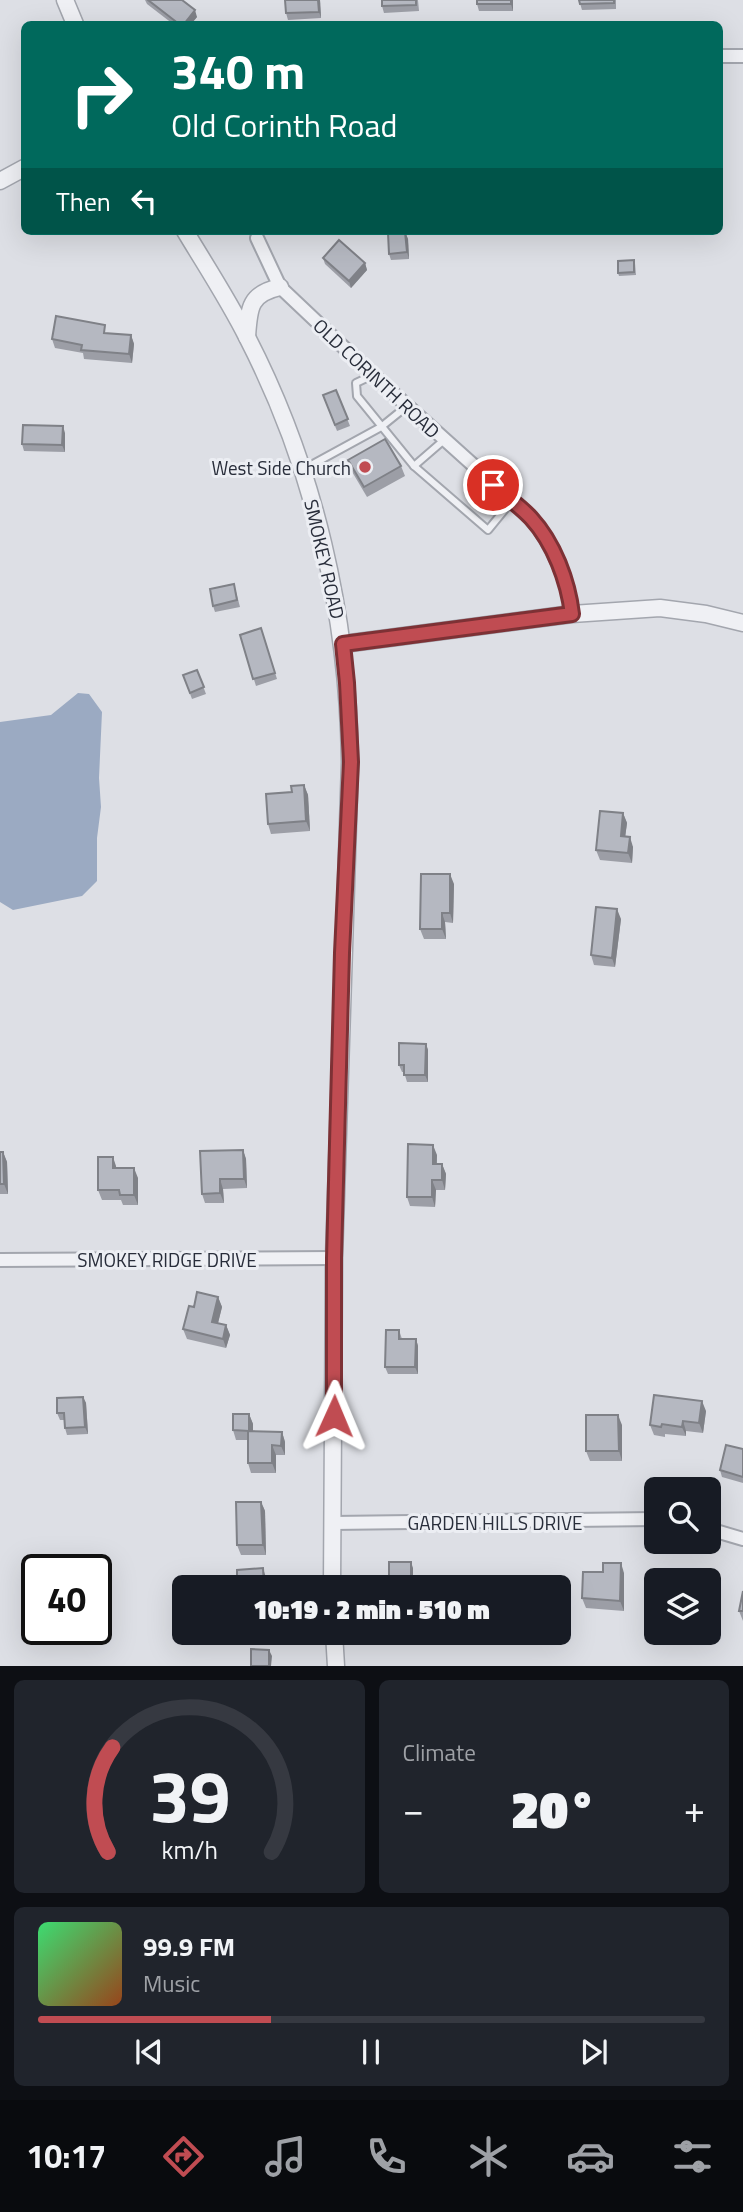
<!DOCTYPE html>
<html lang="en">
<head>
<meta charset="utf-8">
<style>
  :root { --surface:#171b24; --page:#20242c; --text:#f1f3f6; --muted:#9ea1a6; --line:#363941; --accent:#c04c52 }
  body { margin:0; font-family:"Titillium Web",sans-serif; background:var(--page); color:var(--text); height:100vh; display:flex; flex-direction:column; font-size:26px; white-space:nowrap }
  * { box-sizing:border-box; margin:0 }
  p { font-size:23px; color:var(--muted) }
  .icon { flex:none; width:38px; height:38px; fill:none; stroke:currentColor; stroke-width:2; stroke-linecap:round; stroke-linejoin:round }
  .map { position:relative; height:1666px; overflow:hidden }
  .sheet { display:flex; flex-direction:column; gap:14px; padding:14px; background:#0d0f14; flex:1 }
  .sheet>* { flex:none }
  .banner { position:absolute; left:21px; top:21px; width:702px; height:214px; border-radius:10px; box-shadow:0 7px 28px #0002; background:#00695c; color:#fff; overflow:hidden }
  .tools { position:absolute; left:644px; top:1477px; display:grid; gap:14px }
  .tools a { display:grid; place-items:center; width:77px; height:77px; border-radius:10px; background:var(--surface); box-shadow:0 7px 28px #0002; font-size:35px }
  .speed { position:absolute; left:21px; top:1554px; display:flex; gap:14px; font-size:35px; font-weight:700; text-align:center }
  .speed>* { display:grid; place-content:center; width:91px; height:91px; border-radius:50%; background:var(--surface); box-shadow:0 7px 28px #0002; line-height:1 }
  .speed .limit { border:4px solid #111; border-radius:10px; background:#fff; color:#111 }
  .pin { position:absolute; display:grid; place-items:center; width:60px; height:60px; color:#fff; margin:-30px; border:4px solid #fff; border-radius:50%; box-shadow:0 2px 7px #0007 }
  .me { position:absolute; width:77px; margin:-38px; rotate:1deg; stroke-linejoin:round; filter:drop-shadow(0 0 5px #0008) }
  .turn { display:flex; align-items:center; gap:24px; height:147px; padding:0 35px; font-size:32px }
  .turn .icon { width:91px; height:91px; stroke-width:2.5 }
  .turn b { display:block; font-size:49px; line-height:60px }
  .then { display:flex; align-items:center; height:66px; padding:0 35px; background:#0003; gap:14px; font-size:26px }
  .big { font-size:52px; font-weight:800; line-height:1.1 }
  .sheet .tile { flex:1; display:flex; flex-direction:column; justify-content:center; gap:10px; min-width:0; padding:0 24px; border-radius:10px; background:var(--page) }
  .sheet .dial { align-items:center; gap:0 }
  .dial svg { height:182px; overflow:visible; fill:none; stroke:var(--line); stroke-width:7; stroke-linecap:round; text-anchor:middle }
  .dial text { fill:var(--text); stroke:none }
  .song { display:flex; align-items:center; gap:21px }
  .cover { width:84px; height:84px; border-radius:10px; background:linear-gradient(135deg,hsl(140 70% 55%),hsl(20 70% 35%)) }
  .played { height:7px; border-radius:4px; background:linear-gradient(90deg,var(--accent) 35%,var(--line) 35%) }
  .keys { display:flex; justify-content:space-around; direction:ltr }
  .heat { display:flex; justify-content:space-between; align-items:center; font-size:38px; direction:ltr }
  .sheet .tiles { flex:1; display:grid; gap:14px; grid-template-columns:1fr 1fr }
  .tile:last-child { grid-column:span 2 }
  .trip { position:absolute; left:172px; top:1575px; width:399px; height:70px; border-radius:10px; background:var(--surface); box-shadow:0 7px 28px #0002; font-weight:800; line-height:70px; text-align:center }
  .tab-bar { display:flex; height:112px; justify-content:space-around; align-items:center; background:#090b0e; color:var(--muted) }
  .tab-bar .icon { width:49px; height:49px }
  .tab-bar .active { color:var(--accent) }
  .tab-bar b { font-size:32px; color:var(--text) }
  .map>svg:first-child { display:block }
  .water { fill:#9baac2 }
  .lines { fill:none; stroke-linecap:round; stroke-linejoin:round }
  .service-casing { stroke:#a3a6ae; stroke-width:10 }
  .minor-casing { stroke:#a3a6ae; stroke-width:16 }
  .tertiary-casing { stroke:#a3a6ae; stroke-width:19 }
  .service { stroke:#eff0f4; stroke-width:6 }
  .minor { stroke:#eff0f4; stroke-width:12 }
  .tertiary { stroke:#eff0f4; stroke-width:16 }
  .wall { fill:#9c9ea6 }
  .shaded-wall { fill:#7f8187 }
  .building { fill:#b5b8c1; stroke:#7f8187; stroke-width:2 }
  .route-casing { stroke:#7d3135; stroke-width:18 }
  .route { stroke:#c04c52; stroke-width:12 }
  .poi-dot { fill:#c04c52; stroke:#eceef3; stroke-width:2.5 }
  .labels { text-anchor:middle; dominant-baseline:central; stroke-width:6; stroke-linejoin:round; paint-order:stroke }
  .street-label { font-size:19px; fill:#282d3a; stroke:#eceef3 }
  .poi-label { font-size:19px; fill:#282d3a; stroke:#eceef3; text-anchor:end }
</style>
</head>
<body>
<div class="map">
<svg width="743" height="1666" viewBox="0 0 743 1666">
  <rect width="100%" height="100%" fill="#dddfe5"/>
  <path class="water" d="M78 693 89 694 102 712 99 778 101 807 97 838V881L82 896 13 910 0 902V722L51 715Z"/>
  <g class="lines">
    <defs>
      <g id="service">
        <path d="M373 375 356 383 357 396 414 466 488 530 511 502"/>
        <path d="M414 466 444 440"/>
        <path d="M304 469 381 427 407 406"/>
      </g>
      <g id="minor">
        <path d="M719 56H743"/>
        <path d="M257 238 280 287 373 375 531 517C552 546 568 578 572 614"/>
        <path d="M0 1260 334 1258"/>
        <path d="M333 1523 656 1519"/>
        <path d="M709 1529 743 1539"/>
      </g>
      <g id="tertiary">
        <path d="M65 0 75 24"/>
        <path d="M0 181 24 168"/>
        <path d="M185 231C206 266 229 301 247 337 315 469 348 615 350 762L334 1258 332 1587"/>
        <path d="M247 337C249 308 249 294 280 287"/>
        <path d="M343 644 572 614 660 608 706 614 743 623"/>
        <path d="M334 1633 336 1666"/>
      </g>
    </defs>
    <use href="#service" class="service-casing"/>
    <use href="#minor" class="minor-casing"/>
    <use href="#tertiary" class="tertiary-casing"/>
    <use href="#service" class="service"/>
    <use href="#minor" class="minor"/>
    <use href="#tertiary" class="tertiary"/>
  </g>
  <g class="wall">
    <path d="M145 0H182L197 17 191 24H173L147 4Z"/>
    <path d="M320 0 321 18 288 20 286 13Z"/>
    <path d="M382 0H418L419 11 384 13 382 6Z"/>
    <path d="M513 0V11H479L477 4Z"/>
    <path d="M579 0H616V9L582 10Z"/>
    <path d="M405 232 408 239 409 259 391 260 389 254Z"/>
    <path d="M323 258 365 263 367 270 351 288 325 264Z"/>
    <path d="M635 263 636 275 619 276 618 273Z"/>
    <path d="M108 333 131 335 134 344 132 363 84 359 83 353 55 348 52 339Z"/>
    <path d="M336 390 350 426 337 431 323 395Z"/>
    <path d="M65 433V452L24 451 22 444Z"/>
    <path d="M348 460 401 466 405 476 367 497 351 470Z"/>
    <path d="M234 584 240 607 215 612 213 606Z"/>
    <path d="M261 628 277 679 256 686 240 635Z"/>
    <path d="M197 670 206 694 192 699 183 675Z"/>
    <path d="M304 785 308 795 310 831 271 834 268 824Z"/>
    <path d="M623 813 627 823 625 837 633 847 632 863 600 860 596 850Z"/>
    <path d="M454 884 453 923 445 922 446 939H424L420 929Z"/>
    <path d="M621 919 615 967 594 965 591 955Z"/>
    <path d="M426 1044 428 1050V1082H407L404 1072H402L399 1065Z"/>
    <path d="M243 1150 246 1159 247 1188 223 1189 224 1203H205L202 1194Z"/>
    <path d="M0 1152H3L7 1162 8 1194H0Z"/>
    <path d="M437 1155V1164H442L446 1174 445 1190H436L435 1207 410 1206 407 1197Z"/>
    <path d="M116 1166V1168L138 1178V1205H123L121 1200H102L98 1190Z"/>
    <path d="M218 1297 222 1307 218 1323 226 1325 230 1335 226 1348 187 1339 183 1329 194 1307Z"/>
    <path d="M399 1330 402 1339H416L418 1346V1374H388L385 1367Z"/>
    <path d="M83 1397 86 1403 88 1434 67 1435 65 1428V1420H60L57 1413Z"/>
    <path d="M706 1411 703 1433 686 1431V1436L665 1434V1437L654 1435 650 1425Z"/>
    <path d="M249 1414 253 1424V1431L282 1432 285 1442V1455H276V1473H251L248 1463V1440H236L233 1430Z"/>
    <path d="M622 1425V1461H590L586 1451Z"/>
    <path d="M743 1449V1483L722 1477 720 1470Z"/>
    <path d="M261 1502 265 1511 266 1555H241L237 1545Z"/>
    <path d="M624 1573V1611L586 1608 582 1598Z"/>
    <path d="M743 1591V1621L739 1611Z"/>
  </g>
  <g class="shaded-wall">
    <path d="M318 0H320L321 18 319 12Z"/>
    <path d="M511 0H513V11L511 4Z"/>
    <path d="M195 10 197 17 191 24H184Z"/>
    <path d="M405 232 408 239 409 259 407 252Z"/>
    <path d="M365 263 367 270 351 288 349 281Z"/>
    <path d="M131 335 134 344 132 363 129 354Z"/>
    <path d="M63 426 65 433V452L62 445Z"/>
    <path d="M304 785 308 795 310 831 306 821Z"/>
    <path d="M623 813 627 823 624 846 621 836Z"/>
    <path d="M630 837 633 847 632 863 628 853Z"/>
    <path d="M450 874 454 884 453 923 450 913Z"/>
    <path d="M617 909 621 919 615 967 612 958Z"/>
    <path d="M442 913 445 922 446 939 442 929Z"/>
    <path d="M426 1044 428 1050V1082L425 1075Z"/>
    <path d="M433 1145 437 1155 436 1173 433 1164Z"/>
    <path d="M243 1150 246 1159 247 1188 244 1179Z"/>
    <path d="M3 1152 7 1162 8 1194 4 1184Z"/>
    <path d="M113 1157 116 1166 117 1178 113 1168Z"/>
    <path d="M442 1164 446 1174 445 1190 442 1180Z"/>
    <path d="M134 1168 138 1178V1205L134 1195Z"/>
    <path d="M220 1179 223 1189 224 1203 220 1193Z"/>
    <path d="M432 1180 436 1190 435 1207 432 1197Z"/>
    <path d="M218 1297 222 1307 216 1331 212 1322Z"/>
    <path d="M226 1325 230 1335 226 1348 223 1339Z"/>
    <path d="M416 1339 418 1346V1374L415 1367Z"/>
    <path d="M83 1397 86 1403 88 1434 85 1427Z"/>
    <path d="M702 1401 706 1411 703 1433 699 1423Z"/>
    <path d="M249 1414 253 1424V1440L249 1431Z"/>
    <path d="M618 1415 622 1425V1461L619 1451Z"/>
    <path d="M683 1421 686 1431V1436L682 1427Z"/>
    <path d="M282 1432 285 1442V1455L281 1446Z"/>
    <path d="M272 1445 276 1455V1473L272 1463Z"/>
    <path d="M261 1502 265 1511 266 1555 263 1545Z"/>
    <path d="M411 1562 413 1568V1587H411Z"/>
    <path d="M621 1563 624 1573V1611L620 1601Z"/>
    <path d="M263 1568 266 1578 267 1587H264Z"/>
    <path d="M269 1650 272 1656 271 1666H269Z"/>
  </g>
  <g class="building">
    <path d="M148 0H182L195 10 184 24H179Z"/>
    <path d="M285 0H318L319 12 286 13Z"/>
    <path d="M382 0H416V5L382 6Z"/>
    <rect x="477" y="0" width="34" height="4"/>
    <path d="M579 0H614V3L580 4Z"/>
    <path d="M405 232 407 252 389 254 388 233Z"/>
    <path d="M339 240 365 263 349 281 323 258Z"/>
    <path d="M634 260V272L618 273V261Z"/>
    <path d="M56 316 105 325 104 333 131 335 129 354 81 350 82 345 52 339Z"/>
    <path d="M336 390 348 419 335 425 323 395Z"/>
    <path d="M23 425 63 426 62 445 22 444Z"/>
    <path d="M385 439 401 466 364 487 348 460Z"/>
    <path d="M234 584 237 600 213 606 210 589Z"/>
    <path d="M261 628 275 673 253 679 240 635Z"/>
    <path d="M197 670 204 687 190 693 183 675Z"/>
    <path d="M304 785 306 821 268 824 266 794 292 792 291 786Z"/>
    <path d="M600 811 623 813 621 836 630 837 628 853 596 850Z"/>
    <path d="M421 874H450V913H442V929H420Z"/>
    <path d="M596 907 617 909 612 958 591 955Z"/>
    <path d="M399 1043 426 1044 425 1075H404V1065H399Z"/>
    <path d="M408 1144 433 1145V1164H442V1180H432V1197H407Z"/>
    <path d="M243 1150 244 1179H220V1193L202 1194 200 1151Z"/>
    <path d="M0 1152H3L4 1184H0Z"/>
    <path d="M98 1157H113V1168H134V1195H120L119 1190H98Z"/>
    <path d="M197 1292 218 1297 212 1322 226 1325 223 1339 183 1329 189 1306 194 1307Z"/>
    <path d="M386 1330H399V1339H416L415 1367H385Z"/>
    <path d="M654 1395 702 1401 699 1423 683 1421 682 1427 662 1424 661 1427 650 1425Z"/>
    <path d="M83 1397 85 1427 65 1428 64 1413H57V1398Z"/>
    <path d="M233 1414H249V1431L233 1430Z"/>
    <path d="M586 1415H618L619 1451H586Z"/>
    <path d="M248 1431 282 1432 281 1446 272 1445V1463H248Z"/>
    <path d="M726 1445 743 1449V1477L720 1470Z"/>
    <path d="M236 1502H261L263 1545H237Z"/>
    <rect x="389" y="1562" width="22" height="25"/>
    <path d="M603 1563H621L620 1601 582 1598 583 1572H603Z"/>
    <path d="M263 1568 264 1587H237V1570Z"/>
    <path d="M665 1574 693 1580H663Z"/>
    <path d="M743 1591V1611H739Z"/>
    <path d="M251 1649 269 1650V1666H251Z"/>
  </g>
  <g class="lines">
    <defs>
      <path id="route" d="M334 1416V1258L342 953 351 762 347 683 343 644 572 614C568 581 554 543 531 518 520 506 505 496 493 485"/>
    </defs>
    <use href="#route" class="route-casing"/>
    <use href="#route" class="route"/>
  </g>
  <circle class="poi-dot" cx="365" cy="467" r="7"/>
  <g class="labels">
    <g class="street-label">
      <text transform="translate(377 378) rotate(43)">OLD CORINTH ROAD</text>
      <text transform="translate(325 559) rotate(77)">SMOKEY ROAD</text>
      <text x="167" y="1259">SMOKEY RIDGE DRIVE</text>
      <text x="495" y="1522">GARDEN HILLS DRIVE</text>
    </g>
    <g class="poi-label">
      <text x="351" y="467">West Side Church</text>
    </g>
  </g>
</svg>
<div class="tools">
<a><svg class="icon" aria-label="search" viewBox="0 0 24 24"><circle cx="10" cy="10" r="6"/><path d="M15 15l6 6"/></svg></a>
<a><svg class="icon" aria-label="layers" viewBox="0 0 24 24"><path d="M12 4l9 5-9 5-9-5zM3 14l9 5 9-5"/></svg></a>
</div>
<div class="speed"><div class="limit">40</div></div>
<div class="pin" style="left:493px;top:485px;background:#d93025"><svg class="icon" aria-label="arrive" viewBox="0 0 24 24"><path d="M6 21V4h12l-3 4 3 4H6"/></svg></div>
<svg class="me" style="left:334px;top:1416px" viewBox="-20 -20 40 40"><path d="M0-17L14 15 0 8-14 15z" fill="#c04c52" stroke="#fff" stroke-width="4"/></svg>
<div class="trip">10:19 · 2 min · 510 m</div>
<div class="banner">
<div class="turn"><svg class="icon" aria-label="right" viewBox="0 0 24 24"><path d="M7 20v-9h11M14 6l5 5-5 5"/></svg><div><b>340 m</b>Old Corinth Road</div></div>
<div class="then">Then<svg class="icon" aria-label="left" viewBox="0 0 24 24"><path d="M17 20v-9H6M10 6l-5 5 5 5"/></svg></div>
</div>
</div>
<section class="sheet">
<div class="tiles">
<div class="tile dial"><svg viewBox="0 0 100 80">
<path d="M14 69A42 42 0 1 1 86 69"/>
<path d="M14 69A42 42 0 0 1 16 23" stroke="#c04c52"/>
<text x="50" y="56" font-size="32" font-weight="700">39</text>
<text x="50" y="72" font-size="11">km/h</text>
</svg></div>
<div class="tile"><p>Climate</p>
<div class="heat"><a>−</a><b class="big">20°</b><a>+</a></div>
</div>
<div class="tile">
<div class="song"><i class="cover"></i><div><b>99.9 FM</b><p>Music</p></div></div>
<div class="played"></div>
<div class="keys"><svg class="icon" aria-label="previous" viewBox="0 0 24 24"><path d="M18 5L8 12l10 7zM5 5v14"/></svg><svg class="icon" aria-label="pause" viewBox="0 0 24 24"><path d="M8 5v14M16 5v14"/></svg><svg class="icon" aria-label="next" viewBox="0 0 24 24"><path d="M6 5l10 7-10 7zM19 5v14"/></svg></div>
</div>
</div>
</section>
<nav class="tab-bar">
<b>10:17</b>
<svg class="icon active" aria-label="directions" viewBox="0 0 24 24"><path d="M12 3l9 9-9 9-9-9zM9 14v-3h6M13 9l2 2-2 2"/></svg>
<svg class="icon" aria-label="music" viewBox="0 0 24 24"><path d="M9 18V5l10-2v13"/><circle cx="6" cy="18" r="3"/><circle cx="16" cy="16" r="3"/></svg>
<svg class="icon" aria-label="phone" viewBox="0 0 24 24"><path d="M5 4h4l2 5-3 2q2 4 5 5l2-3 5 2v4C11 20 4 13 5 4z"/></svg>
<svg class="icon" aria-label="climate" viewBox="0 0 24 24"><path d="M12 3v18M4 7l16 10M4 17L20 7"/></svg>
<svg class="icon" aria-label="car" viewBox="0 0 24 24"><path d="M5 17H2v-5l4-1 3-4h7l3 4 3 1v5h-3M9 17h6M6 11h13"/><circle cx="7" cy="17" r="2"/><circle cx="17" cy="17" r="2"/></svg>
<svg class="icon" aria-label="filters" viewBox="0 0 24 24"><path d="M4 7h16M4 17h16"/><circle cx="9" cy="7" r="2"/><circle cx="15" cy="17" r="2"/></svg>
</nav>
</body>
</html>
